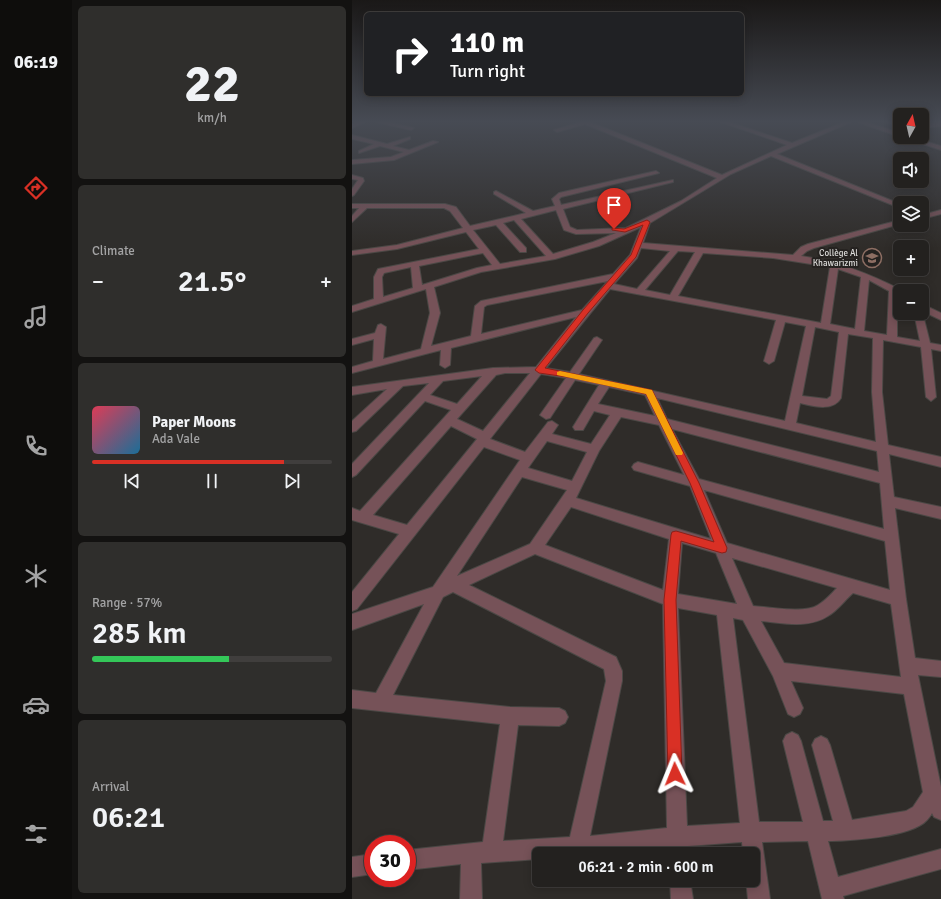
<!DOCTYPE html>
<html lang="en">
<head>
<meta charset="utf-8">
<style>
  :root { --surface:#23211f; --page:#2f2e2c; --text:#f1f3f6; --muted:#a3a3a4; --line:#403e3d; --accent:#d93025 }
  body { margin:0; font-family:Signika,sans-serif; background:var(--page); color:var(--text); height:100vh; display:flex; flex-direction:column; font-size:15px; white-space:nowrap }
  * { box-sizing:border-box; margin:0 }
  p { font-size:13px; color:var(--muted) }
  .icon { flex:none; width:22px; height:22px; fill:none; stroke:currentColor; stroke-width:2; stroke-linecap:round; stroke-linejoin:round }
  .map { position:relative; flex:1; overflow:hidden }
  .sheet { display:flex; flex-direction:column; gap:6px; padding:6px; background:#131211; width:280px }
  .sheet>* { flex:none }
  .guide { position:absolute; left:12px; top:12px; width:380px; height:84px; border-radius:6px; box-shadow:0 2px 10px #0003,0 0 0 1px var(--line); background:#202124; color:#fff; overflow:hidden }
  .needle { width:26px; rotate:8deg }
  .fabs { position:absolute; left:541px; top:108px; display:grid; gap:8px }
  .fabs a { display:grid; place-items:center; width:36px; height:36px; border-radius:6px; background:var(--surface); box-shadow:0 2px 10px #0003,0 0 0 1px var(--line); font-size:20px }
  .speed { position:absolute; left:12px; top:835px; display:flex; gap:8px; font-size:20px; font-weight:700; text-align:center }
  .speed>* { display:grid; place-content:center; width:52px; height:52px; border-radius:50%; background:var(--surface); box-shadow:0 2px 10px #0003,0 0 0 1px var(--line); line-height:1 }
  .speed .limit { border:6px solid #d22; background:#fff; color:#111 }
  .pin { position:absolute; display:grid; place-items:center; width:34px; height:34px; color:#fff; margin:-41px -17px; border-radius:50% 50% 50% 0; rotate:-45deg; box-shadow:0 0 4px #0007 }
  .pin .icon { rotate:45deg }
  .me { position:absolute; width:44px; margin:-22px; rotate:358deg; stroke-linejoin:round; filter:drop-shadow(0 0 3px #0008) }
  .turn { display:flex; align-items:center; gap:14px; height:84px; padding:0 20px; font-size:18px }
  .turn .icon { width:52px; height:52px; stroke-width:2.5 }
  .turn b { display:block; font-size:28px; line-height:34px }
  .big { font-size:30px; font-weight:600; line-height:1.1 }
  .sheet .widget { flex:1; display:flex; flex-direction:column; justify-content:center; gap:6px; min-width:0; padding:0 14px; border-radius:6px; background:var(--page) }
  .sheet .dial { align-items:center; gap:0 }
  .dial b { font-size:52px; line-height:1 }
  .song { display:flex; align-items:center; gap:12px }
  .cover { width:48px; height:48px; border-radius:6px; background:linear-gradient(135deg,hsl(350 70% 55%),hsl(200 70% 35%)) }
  .played { height:4px; border-radius:2px; background:linear-gradient(90deg,var(--accent) 80%,var(--line) 80%) }
  .keys { display:flex; justify-content:space-around; direction:ltr }
  .heat { display:flex; justify-content:space-between; align-items:center; font-size:22px; direction:ltr }
  .charge { height:6px; border-radius:3px; background:linear-gradient(90deg,#34c759 57%,var(--line) 0) }
  .trip { position:absolute; left:180px; top:847px; width:228px; height:40px; border-radius:6px; background:var(--surface); box-shadow:0 2px 10px #0003,0 0 0 1px var(--line); font-weight:600; line-height:40px; text-align:center }
  main { display:flex; flex:1; min-height:0 }
  .menu { display:flex; flex-direction:column; width:72px; justify-content:space-around; align-items:center; background:#0e0d0c; color:var(--muted) }
  .menu .icon { width:28px; height:28px }
  .menu .selected { color:var(--accent) }
  .menu b { font-size:18px; color:var(--text) }
  .map>svg:first-child { display:block }
  .lines { fill:none; stroke-linecap:round; stroke-linejoin:round }
  .minor-casing { stroke:#4b4845; stroke-width:2 }
  .minor { fill:#765258; fill-rule:evenodd }
  .route { fill:#d93025; stroke:#8d1f18 }
  .slow { fill:#f59e0b }
  .labels { text-anchor:middle; dominant-baseline:central; stroke-width:4; stroke-linejoin:round; paint-order:stroke }
  .far-poi-label { font-size:9px; fill:#dedddb; stroke:#252220; text-anchor:end }
</style>
</head>
<body>
<main>
<nav class="menu">
<b>06:19</b>
<svg class="icon selected" aria-label="directions" viewBox="0 0 24 24"><path d="M12 3l9 9-9 9-9-9zM9 14v-3h6M13 9l2 2-2 2"/></svg>
<svg class="icon" aria-label="music" viewBox="0 0 24 24"><path d="M9 18V5l10-2v13"/><circle cx="6" cy="18" r="3"/><circle cx="16" cy="16" r="3"/></svg>
<svg class="icon" aria-label="phone" viewBox="0 0 24 24"><path d="M5 4h4l2 5-3 2q2 4 5 5l2-3 5 2v4C11 20 4 13 5 4z"/></svg>
<svg class="icon" aria-label="climate" viewBox="0 0 24 24"><path d="M12 3v18M4 7l16 10M4 17L20 7"/></svg>
<svg class="icon" aria-label="car" viewBox="0 0 24 24"><path d="M5 17H2v-5l4-1 3-4h7l3 4 3 1v5h-3M9 17h6M6 11h13"/><circle cx="7" cy="17" r="2"/><circle cx="17" cy="17" r="2"/></svg>
<svg class="icon" aria-label="filters" viewBox="0 0 24 24"><path d="M4 7h16M4 17h16"/><circle cx="9" cy="7" r="2"/><circle cx="15" cy="17" r="2"/></svg>
</nav>
<section class="sheet">
<div class="widget dial"><b>22</b><p>km/h</p></div>
<div class="widget"><p>Climate</p>
<div class="heat"><a>−</a><b class="big">21.5°</b><a>+</a></div>
</div>
<div class="widget">
<div class="song"><i class="cover"></i><div><b>Paper Moons</b><p>Ada Vale</p></div></div>
<div class="played"></div>
<div class="keys"><svg class="icon" aria-label="previous" viewBox="0 0 24 24"><path d="M18 5L8 12l10 7zM5 5v14"/></svg><svg class="icon" aria-label="pause" viewBox="0 0 24 24"><path d="M8 5v14M16 5v14"/></svg><svg class="icon" aria-label="next" viewBox="0 0 24 24"><path d="M6 5l10 7-10 7zM19 5v14"/></svg></div>
</div>
<div class="widget"><p>Range · 57%</p><b class="big">285 km</b><div class="charge"></div></div>
<div class="widget"><p>Arrival</p><b class="big">06:21</b></div>
</section>
<div class="map">
<svg width="589" height="899" viewBox="0 0 589 899">
  <rect width="100%" height="100%" fill="#2f2c29"/>
  <g class="lines">
    <defs>
      <g id="minor">
        <path d="M5 122H13L0 128V124Z"/>
        <path d="M24 122H36L62 128 59 130Z"/>
        <path d="M229 122H238L370 175 435 145 369 122H377L440 143 492 122H499L425 154 548 204V208L419 156 379 174 298 223 291 243 441 255 449 247 456 244 548 220V224L462 248 455 251 449 256C486 261 518 274 551 291H548V296L545 295V337L568 341 562 313H570V311L578 343 589 345V351L579 349 584 397 579 401 574 397 569 347 531 340 530 392 536 445 589 457V467L537 454 542 497 589 507V519L543 508 554 599 563 658 589 661V677L566 675 589 787V820L582 817 580 813C579 815 577 818 575 820 560 837 498 841 476 841L486 877 589 849V869L491 896 492 899H470L456 841 410 842 418 899H396L394 880H401V854H391L390 842 336 846V854H316V848L256 854H187V859L129 863 130 899H108L109 864 55 870V850L131 842 148 724 0 708V690L24 693 72 604 0 630V614L81 587 168 460 132 447 5 609 0 611V592L47 534 0 520V508L8 511 99 410 73 401 4 475 0 477V464L77 383 51 386 4 431 0 432V421L35 389 0 395V387L141 368 184 367 224 317 99 348 98 365 93 368 88 365 89 350 0 373V367L21 361 22 339 0 345V339L23 333 26 325 29 324 34 327 31 359 69 349 78 313 74 289 0 312V306L22 299V277L26 269 127 249 114 232 45 249 0 255V251L45 245 111 228 98 211 92 208H15L0 222V216L7 208H0V204H93L104 207 118 226 174 213 142 194V192L144 191 181 211 203 206 200 199 207 193 304 171 307 173 209 197 207 199 209 205 321 180V182L211 209 218 227 225 230 274 228 329 201 365 178 233 124 205 132 202 130ZM204 210 212 230 224 234 264 233 241 242 201 254 169 219ZM162 220 194 256 148 264 121 230 144 225 168 252H174V248L151 223ZM289 227 278 255 261 274 129 301 123 306 119 336 79 346 88 313 82 287 129 272 203 259 247 246ZM289 248 318 251 285 289 262 284 285 258ZM326 251 343 252 318 295 293 290ZM131 253 140 265 125 268 70 285 67 266ZM351 253 421 258 478 267 469 323 326 296ZM59 267 61 288 31 297 30 277 32 273ZM486 269 509 277 503 329 478 324ZM517 280 537 291 535 335 512 331ZM256 281 230 310 129 334 132 307 135 305ZM258 289 424 320 412 361 417 364 422 361 433 322 454 326 433 421 227 374 250 340 245 337 242 338 218 372 194 368ZM463 327 487 332 479 396 475 399 450 396ZM496 334 521 338 520 392 524 442 444 423 448 403C461 406 481 412 489 398ZM153 373H178L131 431 105 419 144 375ZM189 374 214 378 188 415 194 419 198 418 223 380 247 385 221 427 223 430H231L242 411 258 415 239 444 200 434 206 425 200 421 196 422 173 452 138 439ZM130 376 105 404 78 395 91 381ZM257 387 293 395 303 416 246 404ZM305 398 525 451 527 472 315 419ZM269 417 307 425 332 475 286 462 282 464 280 467 282 470 338 486 359 539 224 498 247 451ZM99 426 125 439 55 525 21 515ZM320 429 528 483 532 529 347 479ZM195 441 235 452 220 481 176 468ZM170 477 215 490 178 544 105 576ZM352 490 533 541 538 590 375 543ZM219 507 317 539 311 590 193 545ZM330 543 364 553 385 604 326 594ZM183 554 311 604 315 828 238 836 270 681V671L264 657 117 585ZM380 558 485 588C479 594 473 601 466 605 452 614 417 607 401 606ZM101 592 252 669 254 681 218 837 151 841 166 725 207 726 213 723 216 717 213 711 207 708 158 707 41 695 91 597ZM501 593 539 604 549 677 432 663 409 621C431 623 456 629 476 616 485 611 493 600 501 593ZM326 608 365 615 388 823 335 826ZM381 618 391 620 421 676 436 714 442 717 448 714 451 708 439 681 552 694 571 792 561 807 554 811 500 820 478 745 475 739 469 736 463 739 460 745 481 821H471L449 741 446 735 440 732 434 735 431 741 451 822H407Z"/>
        <path d="M506 122H514L548 133V137Z"/>
        <path d="M532 122H548V126Z"/>
        <path d="M589 122V126L570 128V124Z"/>
        <path d="M0 135 35 144 58 137V139L41 146 57 150 81 141 86 142 42 160 0 164V160L39 157 52 152 28 146 7 153V151L22 144 0 139Z"/>
        <path d="M550 137H559L589 146V150Z"/>
        <path d="M0 175 11 178 12 181 2 195 0 196V189L6 180 0 179Z"/>
        <path d="M589 210V214L570 219V215Z"/>
        <path d="M570 304 589 313V320L570 311Z"/>
        <path d="M21 854V874L0 877V857Z"/>
        <path d="M318 880H338L341 899H319Z"/>
      </g>
    </defs>
    <use href="#minor" class="minor-casing"/>
    <use href="#minor" class="minor"/>
  </g>
  <linearGradient id="sky" x2="0" y2="1"><stop stop-color="#1a1817"/><stop offset="0.49" stop-color="#474b54"/><stop offset="1" stop-color="#474b54" stop-opacity="0"/></linearGradient>
  <rect width="589" height="248" fill="url(#sky)"/>
  <path class="route" d="M295 220 298 222 284 257 236 313 193 368 300 390 347 483 375 548 374 552 370 553 329 541 324 600 330 774 328 779 323 781 318 779 316 774 312 600 319 535 320 532 324 531 362 542 338 483 294 394 222 378 187 373 183 370 231 310 279 255 291 225 273 232 260 230V228L272 229Z"/>
  <path class="slow" d="M208 371 300 390 331 453 330 455H324L294 394 205 375V372Z"/>
  <defs>
    <symbol id="school-ring" viewBox="-11 -11 22 22"><circle r="9.5" fill="#252220" stroke="#8d6e63" stroke-width="1.5"/><path d="M0-5L7-2L0 1L-7-2ZM-4 1L0 2.5L4 1V4Q0 6-4 4Z" fill="#8d6e63"/></symbol>
  </defs>
  <g fill-rule="evenodd">
    <use href="#school-ring" x="509" y="247" width="22" height="22"/>
  </g>
  <g class="labels">
    <g class="far-poi-label">
      <text x="506" y="253">Collège Al<tspan x="506" dy="10">Khawarizmi</tspan></text>
    </g>
  </g>
</svg>
<div class="fabs">
<a><svg class="needle" viewBox="-14 -14 28 28"><path d="M0-13l5 13h-10z" fill="#e53935"/><path d="M0 13l5-13h-10z" fill="#a3a3a4"/></svg></a>
<a><svg class="icon" aria-label="sound" viewBox="0 0 24 24"><path d="M4 9h4l5-4v14l-5-4H4zM17 9q2 3 0 6"/></svg></a>
<a><svg class="icon" aria-label="layers" viewBox="0 0 24 24"><path d="M12 4l9 5-9 5-9-5zM3 14l9 5 9-5"/></svg></a>
<a>+</a>
<a>−</a>
</div>
<div class="speed"><div class="limit">30</div></div>
<div class="pin" style="left:262px;top:229px;background:#d93025"><svg class="icon" aria-label="arrive" viewBox="0 0 24 24"><path d="M6 21V4h12l-3 4 3 4H6"/></svg></div>
<svg class="me" style="left:323px;top:774px" viewBox="-20 -20 40 40"><path d="M0-17L14 15 0 8-14 15z" fill="#d93025" stroke="#fff" stroke-width="4"/></svg>
<div class="trip">06:21 · 2 min · 600 m</div>
<div class="guide">
<div class="turn"><svg class="icon" aria-label="right" viewBox="0 0 24 24"><path d="M7 20v-9h11M14 6l5 5-5 5"/></svg><div><b>110 m</b>Turn right</div></div>
</div>
</div>
</main>
</body>
</html>
